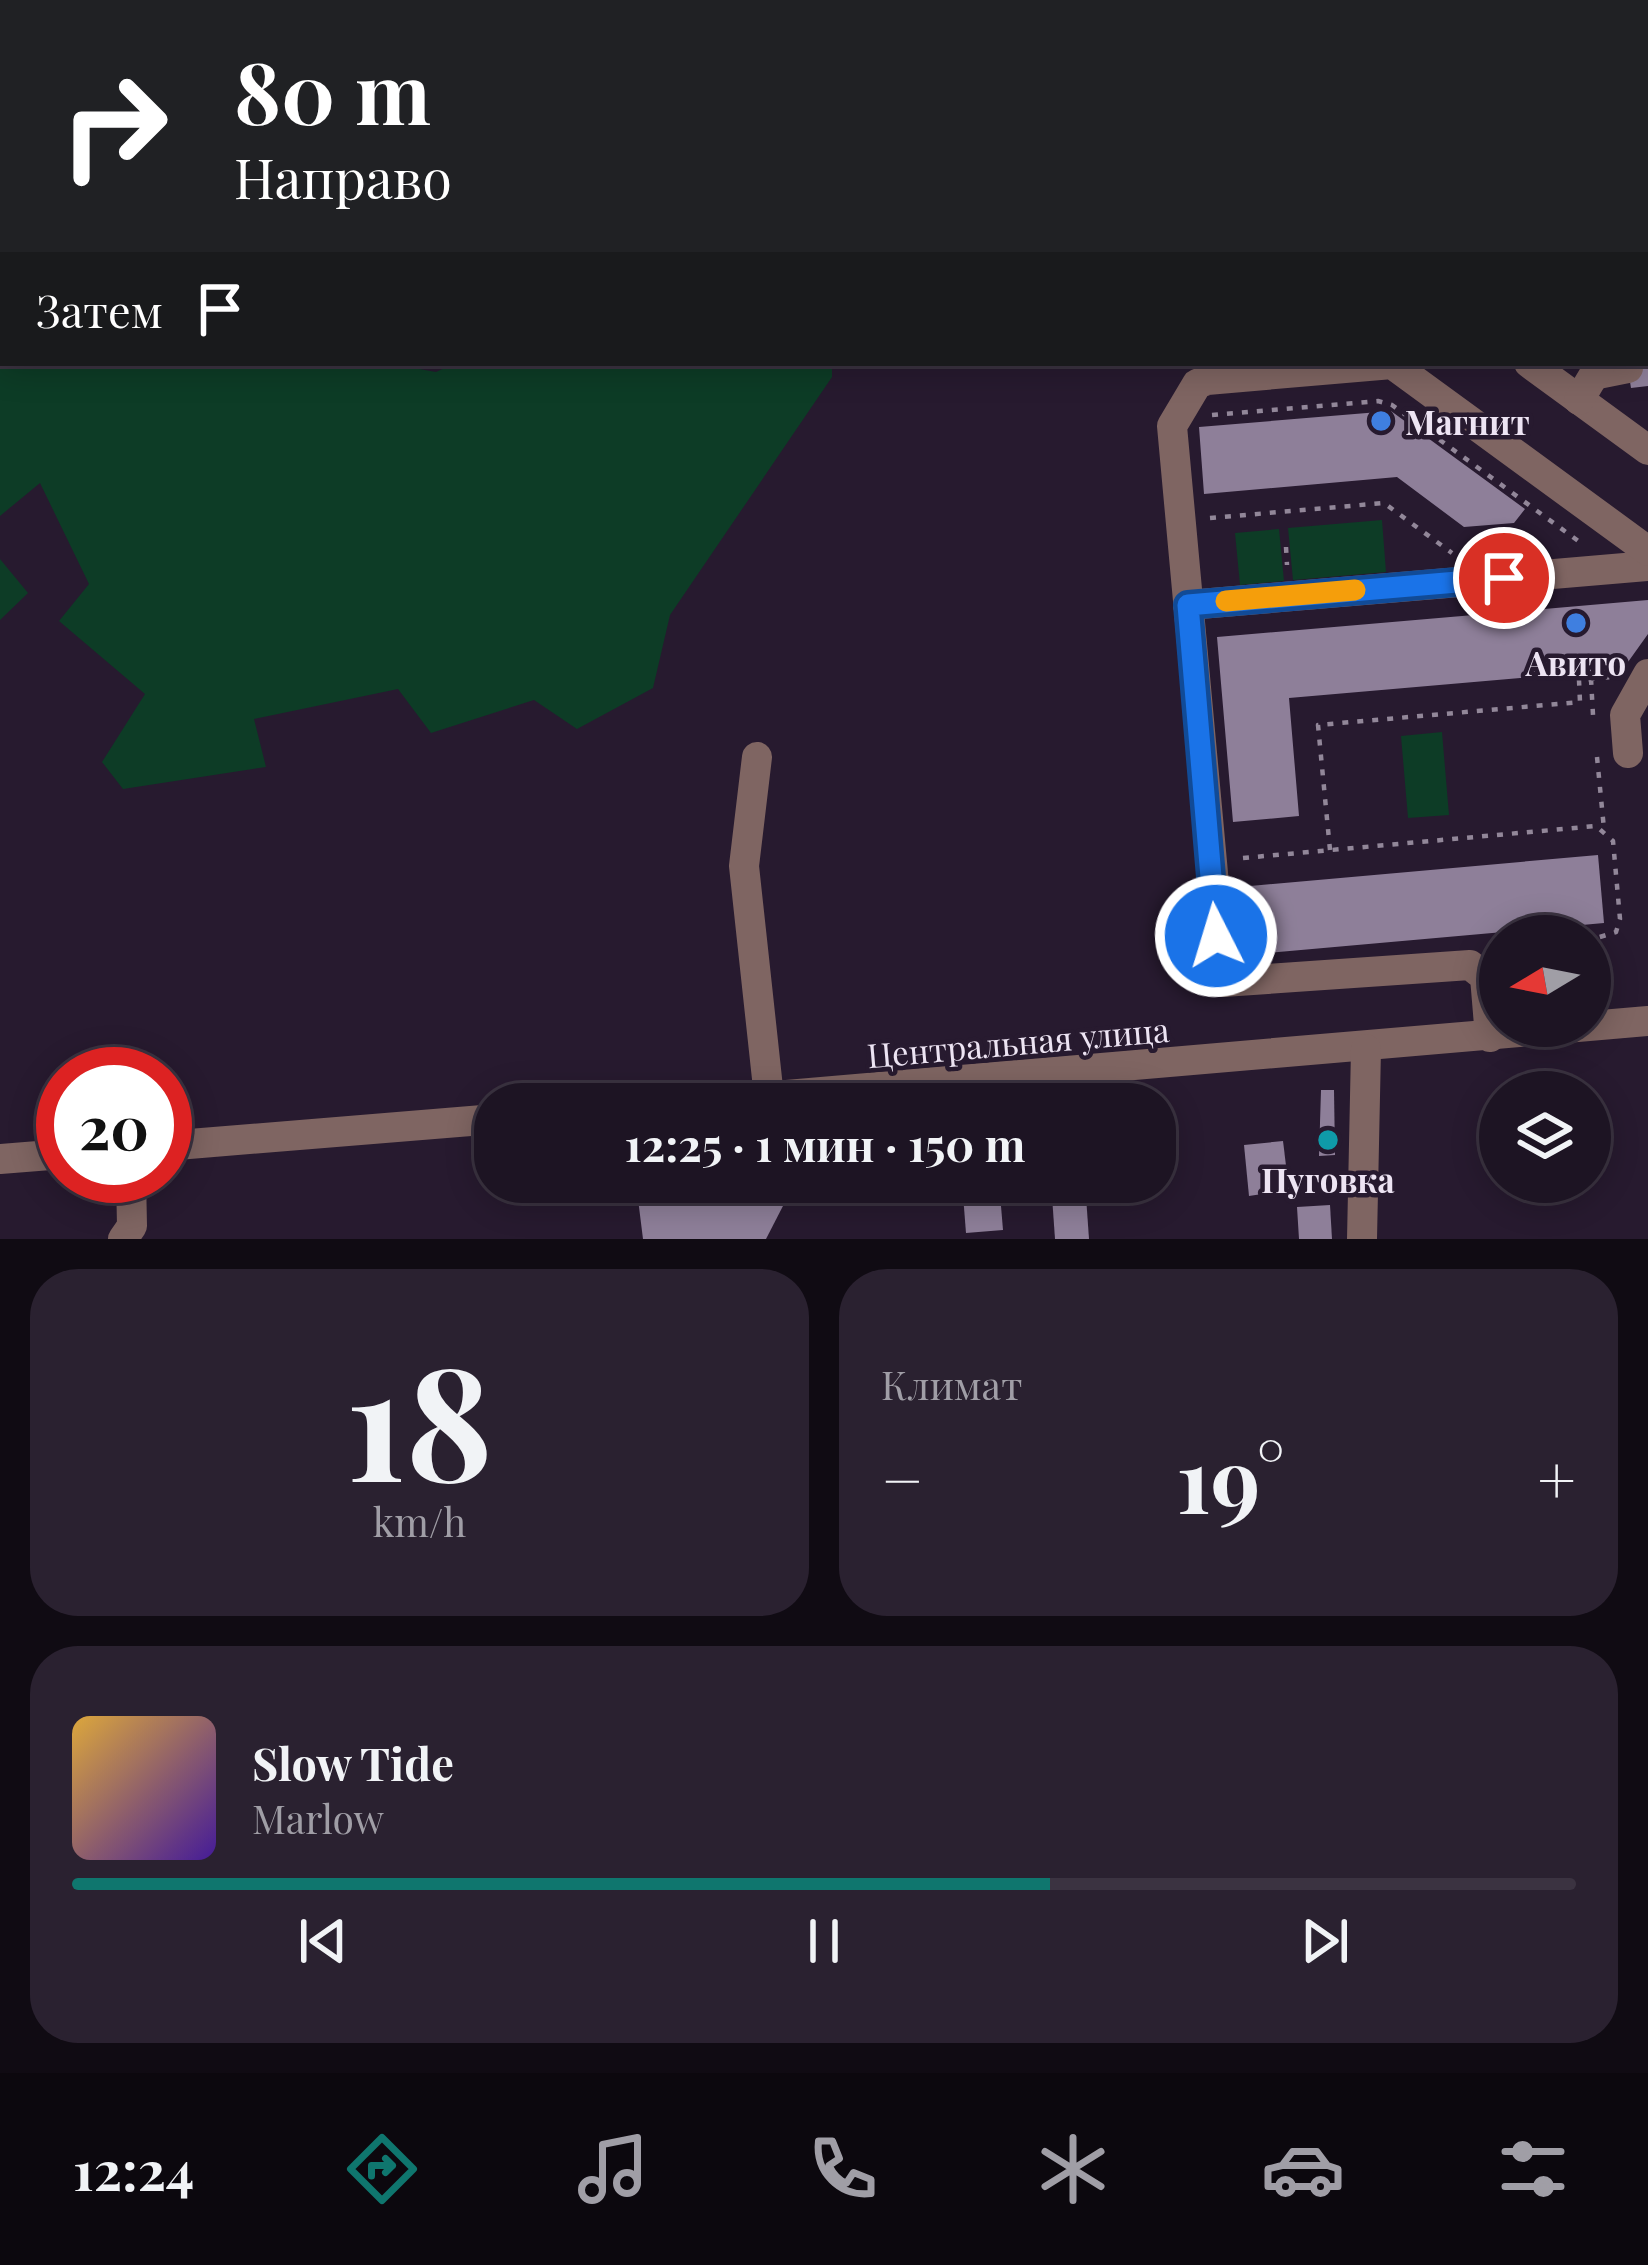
<!DOCTYPE html>
<html lang="ru">
<head>
<meta charset="utf-8">
<style>
  :root { --surface:#1d1423; --page:#2a2130; --text:#f1f3f6; --muted:#a09ea6; --line:#3b3341; --accent:#0f766e }
  body { margin:0; font-family:"Playfair Display",serif; background:var(--page); color:var(--text); height:100vh; display:flex; flex-direction:column; font-size:45px; white-space:nowrap }
  * { box-sizing:border-box; margin:0 }
  p { font-size:39px; color:var(--muted) }
  .icon { flex:none; width:66px; height:66px; fill:none; stroke:currentColor; stroke-width:2; stroke-linecap:round; stroke-linejoin:round }
  .map { position:relative; height:1239px; overflow:hidden }
  .sheet { display:flex; flex-direction:column; gap:30px; padding:30px; background:#100b13; flex:1 }
  .sheet>* { flex:none }
  .top-card { position:absolute; left:0px; top:0px; width:1650px; height:366px; box-shadow:0 6px 30px #0003,0 0 0 3px var(--line); background:#202124; color:#fff; overflow:hidden }
  .needle { width:78px; rotate:260deg }
  .buttons { position:absolute; left:1479px; top:915px; display:grid; gap:24px }
  .buttons a { display:grid; place-items:center; width:132px; height:132px; border-radius:50%; background:var(--surface); box-shadow:0 6px 30px #0003,0 0 0 3px var(--line); font-size:60px }
  .speed { position:absolute; left:36px; top:1047px; display:flex; gap:24px; font-size:60px; font-weight:700; text-align:center }
  .speed>* { display:grid; place-content:center; width:156px; height:156px; border-radius:50%; background:var(--surface); box-shadow:0 6px 30px #0003,0 0 0 3px var(--line); line-height:1 }
  .speed .limit { border:18px solid #d22; background:#fff; color:#111 }
  .pin { position:absolute; display:grid; place-items:center; width:102px; height:102px; color:#fff; margin:-51px; border:6px solid #fff; border-radius:50%; box-shadow:0 3px 12px #0007 }
  .me { position:absolute; width:132px; margin:-66px; rotate:355deg; stroke-linejoin:round; filter:drop-shadow(0 0 9px #0008) }
  .turn { display:flex; align-items:center; gap:42px; height:252px; padding:0 36px; font-size:54px }
  .turn .icon { width:156px; height:156px; stroke-width:2.5 }
  .turn b { display:block; font-size:84px; line-height:102px }
  .then { display:flex; align-items:center; height:114px; padding:0 36px; background:#0003; gap:24px; font-size:45px }
  .big { font-size:90px; font-weight:700; line-height:1.1 }
  .sheet .card { flex:1; display:flex; flex-direction:column; justify-content:center; gap:18px; min-width:0; padding:0 42px; border-radius:48px; background:var(--page) }
  .sheet .dial { align-items:center; gap:0 }
  .dial b { font-size:156px; line-height:1 }
  .song { display:flex; align-items:center; gap:36px }
  .cover { width:144px; height:144px; border-radius:18px; background:linear-gradient(135deg,hsl(40 70% 55%),hsl(260 70% 35%)) }
  .played { height:12px; border-radius:6px; background:linear-gradient(90deg,var(--accent) 65%,var(--line) 65%) }
  .keys { display:flex; justify-content:space-around; direction:ltr }
  .heat { display:flex; justify-content:space-between; align-items:center; font-size:66px; direction:ltr }
  .sheet .tiles { flex:1; display:grid; gap:30px; grid-template-columns:1fr 1fr }
  .card:last-child { grid-column:span 2 }
  .trip { position:absolute; left:474px; top:1083px; width:702px; height:120px; border-radius:48px; background:var(--surface); box-shadow:0 6px 30px #0003,0 0 0 3px var(--line); font-weight:700; line-height:120px; text-align:center }
  .tabs { display:flex; height:192px; justify-content:space-around; align-items:center; background:#0c080e; color:var(--muted) }
  .tabs .icon { width:84px; height:84px }
  .tabs .current { color:var(--accent) }
  .tabs b { font-size:54px; color:var(--text) }
  .map>svg:first-child { display:block }
  .green { fill:#0d3c26 }
  .building { fill:#8e7f99 }
  .lines { fill:none; stroke-linecap:round; stroke-linejoin:round }
  .path { stroke:#928799; stroke-width:4.5; stroke-dasharray:6 9; stroke-linecap:butt }
  .minor { stroke:#7f6562; stroke-width:30 }
  .route-casing { stroke:#114b97; stroke-width:30 }
  .route { stroke:#1a73e8; stroke-width:21 }
  .slow { stroke:#f59e0b; stroke-width:21 }
  .shop-dot { fill:#3f7fe0; stroke:#271a2f; stroke-width:4.5 }
  .culture-dot { fill:#0f9aa8; stroke:#271a2f; stroke-width:4.5 }
  .labels { text-anchor:middle; dominant-baseline:central; stroke-width:9; stroke-linejoin:round; paint-order:stroke }
  .poi-label { font-size:33px; font-weight:bold; fill:#ede4f3; stroke:#271a2f }
  .street-label { font-size:33px; fill:#ede4f3; stroke:#271a2f }
</style>
</head>
<body>
<div class="map">
<svg width="1648" height="1239" viewBox="0 0 1648 1239">
  <rect width="100%" height="100%" fill="#271a2f"/>
  <g class="green">
    <path d="M0 0 65 3H3V363H386L436 372 455 363H832V377L670 615 653 688 577 729 534 700 431 733 398 689 254 719 266 767 123 789 102 762 145 694 59 621 89 584 40 483 0 516Z"/>
    <path d="M1382 520 1386 572 1293 580 1288 528Z"/>
    <path d="M1279 529 1284 581 1240 585 1235 533Z"/>
    <path d="M0 559 28 593 0 620Z"/>
    <path d="M1442 732 1449 815 1408 818 1401 736Z"/>
  </g>
  <g class="building">
    <path d="M1627 363H1648V386L1631 388Z"/>
    <path d="M1391 411 1525 509 1514 523 1464 527 1397 477 1204 494 1199 427Z"/>
    <path d="M1648 600V634L1623 669 1289 698 1299 816 1233 822 1217 637Z"/>
    <path d="M1598 855 1604 923 1245 955 1239 887Z"/>
    <path d="M1321 1090H1334L1335 1155 1319 1156Z"/>
    <path d="M1283 1141 1289 1190 1249 1196 1244 1145Z"/>
    <path d="M1159 1163 1160 1193H1128L1127 1182H1155V1164Z"/>
    <path d="M962 1182H999L1003 1230 966 1233Z"/>
    <path d="M1051 1182H1085L1089 1239H1055Z"/>
    <path d="M781 1183 784 1204 766 1239H643L638 1199Z"/>
    <path d="M1330 1205 1332 1239H1299L1297 1207Z"/>
  </g>
  <g class="lines">
    <g class="path">
      <path d="M838 0 842 3"/>
      <path d="M967 0 971 3"/>
      <path d="M1000 0 1004 3"/>
      <path d="M1096 0 1100 3"/>
      <path d="M1619 0 1623 3"/>
      <path d="M1355 3 1358 0"/>
      <path d="M1212 415 1378 401 1392 405 1581 543"/>
      <path d="M1210 518 1384 503 1452 553"/>
      <path d="M1286 547 1287 565"/>
      <path d="M1591 679 1593 715"/>
      <path d="M1597 757 1604 829"/>
      <path d="M1330 850 1318 725 1580 702 1579 680 1613 677"/>
      <path d="M1243 858 1596 826 1613 841 1620 919 1616 932 1590 940"/>
      <path d="M517 1101 655 1090"/>
    </g>
    <g class="minor">
      <path d="M123 0 126 3"/>
      <path d="M328 0 331 3"/>
      <path d="M755 0 759 3"/>
      <path d="M903 0 907 3"/>
      <path d="M1043 0 1047 3"/>
      <path d="M1397 0 1401 3"/>
      <path d="M499 3 503 0"/>
      <path d="M1294 3 1296 0"/>
      <path d="M1647 78H1648"/>
      <path d="M1647 239 1648 238"/>
      <path d="M1647 311H1648"/>
      <path d="M1529 363 1648 450"/>
      <path d="M1598 374 1628 368"/>
      <path d="M1579 400 1601 363"/>
      <path d="M1188 605 1648 566"/>
      <path d="M1628 753 1625 715 1648 674"/>
      <path d="M757 757 744 866 769 1097"/>
      <path d="M1490 1037 1485 977 1470 965 1223 982 1172 426 1197 384 1207 380 1392 364 1648 551"/>
      <path d="M680 1104 1648 1021"/>
      <path d="M165 1146 495 1119"/>
      <path d="M0 1159 63 1154"/>
      <path d="M123 1239 132 1226 131 1176"/>
      <path d="M1362 1239 1366 1049"/>
    </g>
  </g>
  <g class="lines">
    <defs>
      <path id="route" d="M1216 936 1188 605 1504 578"/>
    </defs>
    <use href="#route" class="route-casing"/>
    <use href="#route" class="route"/>
    <path class="slow" d="M1226 601 1355 590"/>
  </g>
  <g class="shop-dot">
    <circle cx="1381" cy="421" r="12"/>
    <circle cx="1576" cy="623" r="12"/>
  </g>
  <circle class="culture-dot" cx="1328" cy="1140" r="12"/>
  <g class="labels">
    <g class="poi-label">
      <text x="1405" y="421" text-anchor="start">Магнит</text>
      <text x="1576" y="662">Авито</text>
      <text x="1328" y="1179">Пуговка</text>
    </g>
    <g class="street-label">
      <text transform="translate(1018 1041) rotate(-5)">Центральная улица</text>
    </g>
  </g>
</svg>
<div class="buttons">
<a><svg class="needle" viewBox="-14 -14 28 28"><path d="M0-13l5 13h-10z" fill="#e53935"/><path d="M0 13l5-13h-10z" fill="#a09ea6"/></svg></a>
<a><svg class="icon" aria-label="layers" viewBox="0 0 24 24"><path d="M12 4l9 5-9 5-9-5zM3 14l9 5 9-5"/></svg></a>
</div>
<div class="speed"><div class="limit">20</div></div>
<div class="pin" style="left:1504px;top:578px;background:#d93025"><svg class="icon" aria-label="arrive" viewBox="0 0 24 24"><path d="M6 21V4h12l-3 4 3 4H6"/></svg></div>
<svg class="me" style="left:1216px;top:936px" viewBox="-20 -20 40 40"><circle r="17" fill="#1a73e8" stroke="#fff" stroke-width="3"/><path d="M0-11L8 9 0 5-8 9z" fill="#fff"/></svg>
<div class="trip">12:25 · 1 мин · 150 m</div>
<div class="top-card">
<div class="turn"><svg class="icon" aria-label="right" viewBox="0 0 24 24"><path d="M7 20v-9h11M14 6l5 5-5 5"/></svg><div><b>80 m</b>Направо</div></div>
<div class="then">Затем<svg class="icon" aria-label="arrive" viewBox="0 0 24 24"><path d="M6 21V4h12l-3 4 3 4H6"/></svg></div>
</div>
</div>
<section class="sheet">
<div class="tiles">
<div class="card dial"><b>18</b><p>km/h</p></div>
<div class="card"><p>Климат</p>
<div class="heat"><a>−</a><b class="big">19°</b><a>+</a></div>
</div>
<div class="card">
<div class="song"><i class="cover"></i><div><b>Slow Tide</b><p>Marlow</p></div></div>
<div class="played"></div>
<div class="keys"><svg class="icon" aria-label="previous" viewBox="0 0 24 24"><path d="M18 5L8 12l10 7zM5 5v14"/></svg><svg class="icon" aria-label="pause" viewBox="0 0 24 24"><path d="M8 5v14M16 5v14"/></svg><svg class="icon" aria-label="next" viewBox="0 0 24 24"><path d="M6 5l10 7-10 7zM19 5v14"/></svg></div>
</div>
</div>
</section>
<nav class="tabs">
<b>12:24</b>
<svg class="icon current" aria-label="directions" viewBox="0 0 24 24"><path d="M12 3l9 9-9 9-9-9zM9 14v-3h6M13 9l2 2-2 2"/></svg>
<svg class="icon" aria-label="music" viewBox="0 0 24 24"><path d="M9 18V5l10-2v13"/><circle cx="6" cy="18" r="3"/><circle cx="16" cy="16" r="3"/></svg>
<svg class="icon" aria-label="phone" viewBox="0 0 24 24"><path d="M5 4h4l2 5-3 2q2 4 5 5l2-3 5 2v4C11 20 4 13 5 4z"/></svg>
<svg class="icon" aria-label="climate" viewBox="0 0 24 24"><path d="M12 3v18M4 7l16 10M4 17L20 7"/></svg>
<svg class="icon" aria-label="car" viewBox="0 0 24 24"><path d="M5 17H2v-5l4-1 3-4h7l3 4 3 1v5h-3M9 17h6M6 11h13"/><circle cx="7" cy="17" r="2"/><circle cx="17" cy="17" r="2"/></svg>
<svg class="icon" aria-label="filters" viewBox="0 0 24 24"><path d="M4 7h16M4 17h16"/><circle cx="9" cy="7" r="2"/><circle cx="15" cy="17" r="2"/></svg>
</nav>
</body>
</html>
